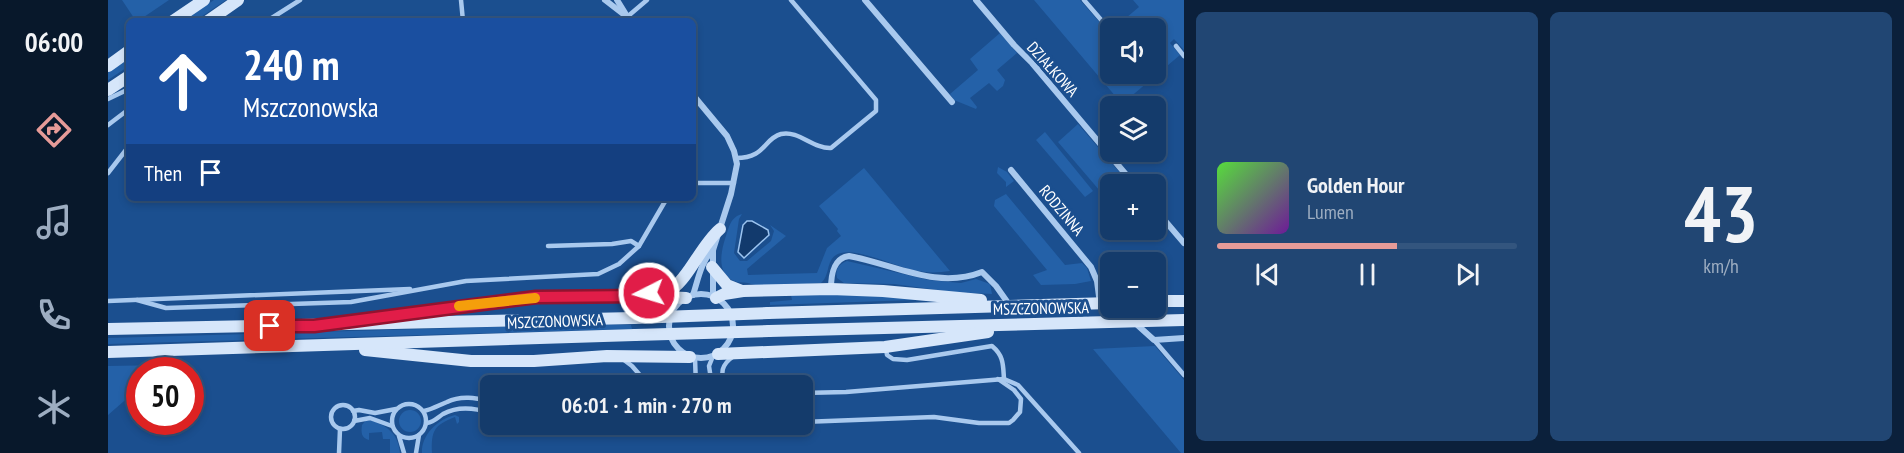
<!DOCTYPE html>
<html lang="en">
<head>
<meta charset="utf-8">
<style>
  :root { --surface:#143b6b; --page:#214673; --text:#f1f3f6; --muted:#9dadc1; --line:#33557e; --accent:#e69b98 }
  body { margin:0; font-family:"PT Sans Narrow",sans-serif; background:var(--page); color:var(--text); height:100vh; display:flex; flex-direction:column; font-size:22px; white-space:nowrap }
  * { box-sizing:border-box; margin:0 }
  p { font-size:20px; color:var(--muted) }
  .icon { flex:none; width:33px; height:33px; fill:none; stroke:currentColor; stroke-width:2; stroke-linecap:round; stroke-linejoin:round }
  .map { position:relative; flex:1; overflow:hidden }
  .side { display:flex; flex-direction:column; gap:12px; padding:12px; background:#0b203b; width:720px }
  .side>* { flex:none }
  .guide { position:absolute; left:18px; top:18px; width:570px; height:183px; border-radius:9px; box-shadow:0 3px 9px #0003,0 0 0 2px var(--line); background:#1a4fa0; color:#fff; overflow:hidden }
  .fabs { position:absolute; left:992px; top:18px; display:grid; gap:12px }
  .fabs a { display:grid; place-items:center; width:66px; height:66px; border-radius:9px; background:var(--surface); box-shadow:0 3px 9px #0003,0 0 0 2px var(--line); font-size:30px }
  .speed { position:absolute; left:18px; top:357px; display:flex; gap:12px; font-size:30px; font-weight:700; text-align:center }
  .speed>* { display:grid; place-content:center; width:78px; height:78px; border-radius:50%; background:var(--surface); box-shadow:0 3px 9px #0003,0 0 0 2px var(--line); line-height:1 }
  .speed .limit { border:9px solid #d22; background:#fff; color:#111 }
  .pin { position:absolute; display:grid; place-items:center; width:51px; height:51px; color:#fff; margin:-26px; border-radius:12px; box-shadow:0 3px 9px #0006 }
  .me { position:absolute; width:66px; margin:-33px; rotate:265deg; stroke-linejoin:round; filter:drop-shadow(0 0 4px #0008) }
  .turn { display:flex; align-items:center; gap:21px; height:126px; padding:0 18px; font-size:27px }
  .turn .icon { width:78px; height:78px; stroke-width:2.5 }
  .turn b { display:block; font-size:42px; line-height:51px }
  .then { display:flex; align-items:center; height:57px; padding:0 18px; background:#0003; gap:12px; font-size:22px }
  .side .widget { flex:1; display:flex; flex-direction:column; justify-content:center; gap:9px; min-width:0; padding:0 21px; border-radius:9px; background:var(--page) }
  .side .dial { align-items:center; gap:0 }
  .dial b { font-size:78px; line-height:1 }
  .song { display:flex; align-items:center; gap:18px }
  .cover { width:72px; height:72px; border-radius:9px; background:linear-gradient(135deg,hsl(110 70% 55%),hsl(280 70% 35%)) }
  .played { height:6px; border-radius:3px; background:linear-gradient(90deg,var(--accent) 60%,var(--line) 60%) }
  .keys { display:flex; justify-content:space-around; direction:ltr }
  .side .tiles { flex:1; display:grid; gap:12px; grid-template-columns:repeat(2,1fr) }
  .trip { position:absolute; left:372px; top:375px; width:333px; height:60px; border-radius:9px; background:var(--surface); box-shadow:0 3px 9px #0003,0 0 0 2px var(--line); font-weight:700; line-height:60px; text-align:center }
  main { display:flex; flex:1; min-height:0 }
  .dock { display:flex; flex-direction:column; width:108px; justify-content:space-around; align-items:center; background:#08182b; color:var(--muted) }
  .dock .icon { width:42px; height:42px }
  .dock .on { color:var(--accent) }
  .dock b { font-size:27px; color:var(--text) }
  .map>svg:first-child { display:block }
  .green { fill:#2461a8 }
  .water { fill:#123a6d; stroke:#9cc4f0; stroke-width:1.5 }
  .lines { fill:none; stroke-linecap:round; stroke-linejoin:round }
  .lane { stroke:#a9c9ee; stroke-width:4.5 }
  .street { stroke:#a9c9ee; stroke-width:6 }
  .secondary { stroke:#d6e6fa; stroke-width:12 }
  .secondary-bridge { stroke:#d6e6fa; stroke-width:12 }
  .route-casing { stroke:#92132f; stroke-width:15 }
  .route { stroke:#e11d48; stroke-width:10 }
  .slow { stroke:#f59e0b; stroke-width:10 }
  .labels { text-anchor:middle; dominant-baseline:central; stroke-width:6; stroke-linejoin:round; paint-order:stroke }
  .street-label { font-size:16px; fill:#fff; stroke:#1b4f8f }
</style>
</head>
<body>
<main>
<nav class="dock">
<b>06:00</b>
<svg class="icon on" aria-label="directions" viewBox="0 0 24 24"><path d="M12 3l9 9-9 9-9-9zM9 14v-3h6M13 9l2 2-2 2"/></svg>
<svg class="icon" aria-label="music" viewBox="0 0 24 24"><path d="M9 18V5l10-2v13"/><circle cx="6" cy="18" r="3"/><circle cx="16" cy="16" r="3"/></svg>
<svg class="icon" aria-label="phone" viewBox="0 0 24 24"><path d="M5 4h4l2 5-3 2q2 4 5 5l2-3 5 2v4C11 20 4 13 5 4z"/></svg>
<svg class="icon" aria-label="climate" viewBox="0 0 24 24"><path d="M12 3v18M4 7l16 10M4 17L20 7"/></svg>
</nav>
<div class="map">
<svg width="1076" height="453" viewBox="0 0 1076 453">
  <rect width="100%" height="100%" fill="#1b4f8f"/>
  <g class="green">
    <path d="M14 0H61L30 21H28Z"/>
    <path d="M106 0H118L87 21H75Z"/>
    <path d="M926 0H972L1001 33H1002V74H1047V28H1006L1031 7 1025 0H1076V50L1066 39 1062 43 1072 55 1014 104Z"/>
    <path d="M892 33 909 53 889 70 897 80 895 86 889 91 881 83 862 98 869 107 868 109 846 100 842 94 870 70 862 59Z"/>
    <path d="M21 57V66L0 80V72Z"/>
    <path d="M970 124 1013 174 992 191 950 142Z"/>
    <path d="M937 132 985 191 977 197 928 140Z"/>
    <path d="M890 167 899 172 906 181 898 187V182L889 173Z"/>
    <path d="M756 168 842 271C829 273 818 273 805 270 786 266 744 245 728 255 718 261 722 276 713 283 691 284 664 290 643 284 639 282 634 283 629 282 609 276 612 255 617 239 621 228 622 217 634 214L631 219 626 253 632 261H639L663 241 666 231 662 225 678 236 639 269 640 275 709 273 719 248 733 236 729 231 730 229 711 206Z"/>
    <path d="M898 194 957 265 974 263 979 268 983 281 967 284 933 285 925 275 939 270 886 206 887 200Z"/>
    <path d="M739 261 821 280 853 283 868 279 882 284 884 294 844 292 786 284 736 283 729 278C727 269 731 264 739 261Z"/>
    <path d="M772 293 805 296 806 300 662 305V302L684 300 683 295Z"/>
    <path d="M490 324 523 325 524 329 0 344V338Z"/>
    <path d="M1047 346 1076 380V453H1073L985 349Z"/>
    <path d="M59 365 53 370H32L31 388 0 415V366Z"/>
    <circle cx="302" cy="421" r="11"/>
    <path d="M347 415 351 417V422L349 424 347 417C326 425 323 431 324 453H314C313 435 330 419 347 415Z"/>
    <path d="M259 419C278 425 290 432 292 453H282V439H275L274 432 261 433V440C253 438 253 432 254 425Z"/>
  </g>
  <path class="water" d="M639 221H644L660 230 661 235 636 258 630 252 635 225Z"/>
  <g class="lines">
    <g class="lane">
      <path d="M353 0 355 21"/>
      <path d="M976 0 1001 29"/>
      <path d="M519 17 539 0"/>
      <path d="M159 21 192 0"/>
      <path d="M1068 46 1076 56"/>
      <path d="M0 99 21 89"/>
      <path d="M0 125 21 109"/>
      <path d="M628 158C658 158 655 139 673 134 691 130 705 149 723 148L768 111V100L683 0"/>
      <path d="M0 173 21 146"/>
      <path d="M585 183H626"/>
      <path d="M440 246 504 244 523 241 531 246"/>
      <path d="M29 300 58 308 243 302 358 281 490 274 511 264 531 246 559 198"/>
      <path d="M0 301 302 289"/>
      <path d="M1046 340 1076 375"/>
      <path d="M778 349 779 355 785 359 799 360 884 346C896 356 895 365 896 379"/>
      <path d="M587 358 588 386"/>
      <path d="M516 360 524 366 531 374 530 386"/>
      <path d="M604 386 601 366 605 356"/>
      <path d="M620 386C610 374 614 364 626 356"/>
      <path d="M694 393 738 392 896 379 910 385 971 453"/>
      <circle cx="301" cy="421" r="17"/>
      <circle cx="235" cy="417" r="12"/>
      <path d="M245 411 251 410 267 413 288 409"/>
      <path d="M316 411C325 409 331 405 339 402 353 395 368 398 382 401"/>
      <path d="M246 421 262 418 284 426"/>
      <path d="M694 422 826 417 871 423H901L905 420 912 412 913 399 906 390 890 379"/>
      <path d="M319 423C326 422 329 418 335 414 350 406 367 408 382 413"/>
      <path d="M426 424 457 430 658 424"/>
      <path d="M291 436 296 453"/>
      <path d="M231 453 232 429"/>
      <path d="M308 453 311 435"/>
    </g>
    <g class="street">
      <path d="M497 0 519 17"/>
      <path d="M509 0 522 21"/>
      <path d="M757 0 844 102"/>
      <path d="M868 0 906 45 924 63 1026 184"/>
      <path d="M585 95 619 136 626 151 629 164 623 194 605 250V297"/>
      <path d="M903 170 983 267 989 281 992 304"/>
      <path d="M1047 209 1076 243"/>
      <path d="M723 289C723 275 725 258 741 256 786 264 828 290 874 272L888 286 900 303"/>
      <circle cx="593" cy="326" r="32"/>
      <path d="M585 295C590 280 593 261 605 250"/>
      <path d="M1026 322 1046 340 1076 338"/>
    </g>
    <g class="secondary">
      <path d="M65 21 96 0"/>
      <path d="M100 21 130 0"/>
      <path d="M0 66 21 51"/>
      <path d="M0 90 21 76"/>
      <path d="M604 267 619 285 634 291"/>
      <path d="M547 292C553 291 560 291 565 288 581 277 594 244 612 229"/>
      <path d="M608 298 616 294 635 291 723 289 775 291 873 300"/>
      <path d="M1047 301H1076"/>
      <path d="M660 313 1002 303"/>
      <path d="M273 317 428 297 535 296 578 298"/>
      <path d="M0 329 526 318"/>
      <path d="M661 331 1076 320"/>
      <path d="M257 350 363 361H426L499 356 582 357"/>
      <path d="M0 352 527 335"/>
      <path d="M610 354 777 347 880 332"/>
    </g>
    <g class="secondary-bridge">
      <path d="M526 318 660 313"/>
      <path d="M527 335 661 331"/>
    </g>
  </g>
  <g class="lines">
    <defs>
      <path id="route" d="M162 326H206L428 297 535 296 541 293"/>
    </defs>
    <use href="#route" class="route-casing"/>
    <use href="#route" class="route"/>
    <path class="slow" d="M351 306 427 298"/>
  </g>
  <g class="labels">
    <g class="street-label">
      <text transform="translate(945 69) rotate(48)">DZIAŁKOWA</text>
      <text transform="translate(954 210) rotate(50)">RODZINNA</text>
      <text transform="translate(933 308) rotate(-1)">MSZCZONOWSKA</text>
      <text transform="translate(447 321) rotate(-2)">MSZCZONOWSKA</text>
    </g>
  </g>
</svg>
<div class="fabs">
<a><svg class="icon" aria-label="sound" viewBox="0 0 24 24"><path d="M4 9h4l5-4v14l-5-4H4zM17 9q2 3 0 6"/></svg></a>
<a><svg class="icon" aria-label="layers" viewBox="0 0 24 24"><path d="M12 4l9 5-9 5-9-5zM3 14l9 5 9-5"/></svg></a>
<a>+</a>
<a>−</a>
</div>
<div class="speed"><div class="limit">50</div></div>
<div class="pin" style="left:162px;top:326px;background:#d93025"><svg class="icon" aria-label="arrive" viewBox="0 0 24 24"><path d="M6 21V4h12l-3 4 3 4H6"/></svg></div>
<svg class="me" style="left:541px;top:293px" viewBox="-20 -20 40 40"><circle r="17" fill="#e11d48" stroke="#fff" stroke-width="3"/><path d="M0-11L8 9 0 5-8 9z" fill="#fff"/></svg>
<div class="trip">06:01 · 1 min · 270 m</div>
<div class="guide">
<div class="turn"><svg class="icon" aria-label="ahead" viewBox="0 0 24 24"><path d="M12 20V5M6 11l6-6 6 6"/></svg><div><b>240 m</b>Mszczonowska</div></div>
<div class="then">Then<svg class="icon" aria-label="arrive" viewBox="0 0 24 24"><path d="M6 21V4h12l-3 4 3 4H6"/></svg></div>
</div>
</div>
<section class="side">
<div class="tiles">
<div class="widget">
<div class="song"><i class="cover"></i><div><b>Golden Hour</b><p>Lumen</p></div></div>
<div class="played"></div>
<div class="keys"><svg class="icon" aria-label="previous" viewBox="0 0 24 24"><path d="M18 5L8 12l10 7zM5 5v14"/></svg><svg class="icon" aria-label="pause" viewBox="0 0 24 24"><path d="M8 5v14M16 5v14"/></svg><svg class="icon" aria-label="next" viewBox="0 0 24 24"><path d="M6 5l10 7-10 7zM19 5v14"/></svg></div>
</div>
<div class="widget dial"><b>43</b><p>km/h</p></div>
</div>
</section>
</main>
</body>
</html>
